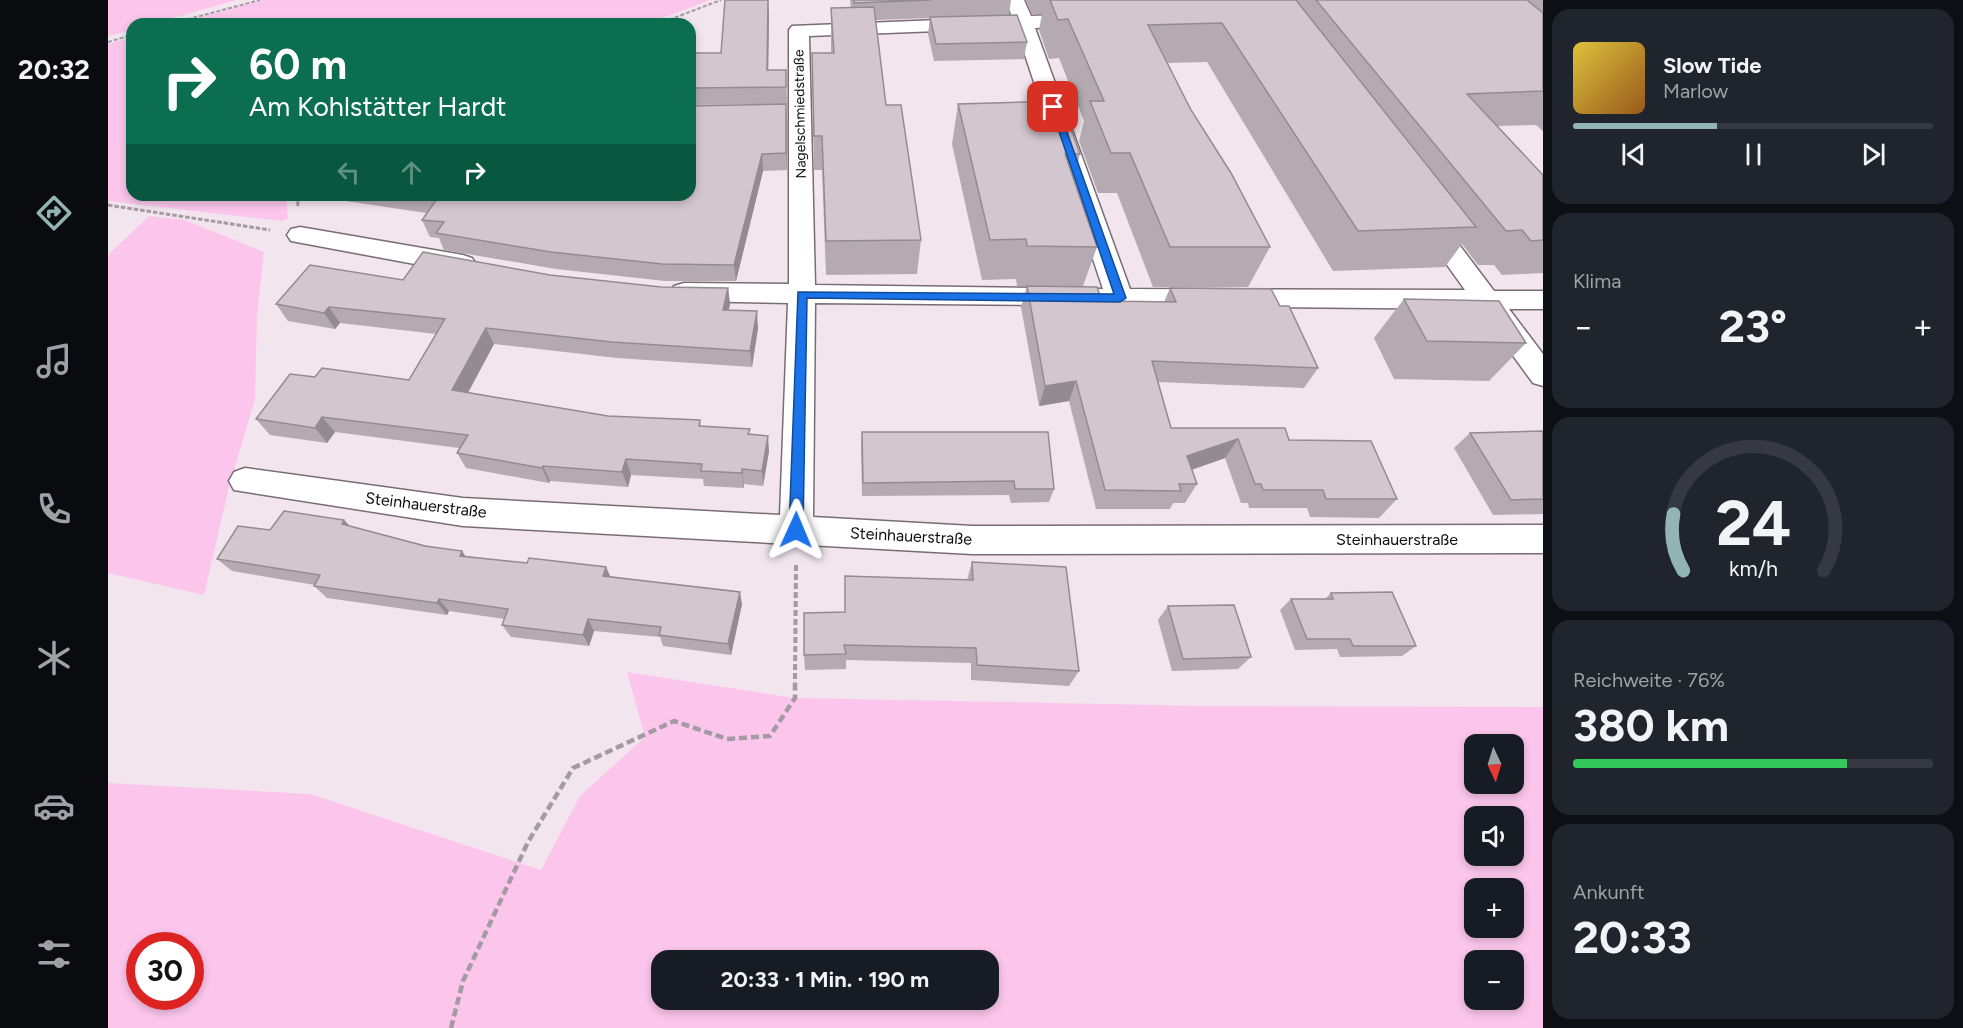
<!DOCTYPE html>
<html lang="de">
<head>
<meta charset="utf-8">
<style>
  :root { --surface:#171b24; --page:#20242c; --text:#f1f3f6; --muted:#9ea1a6; --line:#363941; --accent:#92b5b3 }
  body { margin:0; font-family:Figtree,sans-serif; background:var(--page); color:var(--text); height:100vh; display:flex; flex-direction:column; font-size:22px; white-space:nowrap }
  * { box-sizing:border-box; margin:0 }
  p { font-size:20px; color:var(--muted) }
  .icon { flex:none; width:33px; height:33px; fill:none; stroke:currentColor; stroke-width:2; stroke-linecap:round; stroke-linejoin:round }
  .map { position:relative; flex:1; overflow:hidden }
  .sheet { display:flex; flex-direction:column; gap:9px; padding:9px; background:#0d0f14; width:420px }
  .sheet>* { flex:none }
  .banner { position:absolute; left:18px; top:18px; width:570px; height:183px; border-radius:18px; box-shadow:0 3px 9px #0003; background:#0b6e4f; color:#fff; overflow:hidden }
  .needle { width:39px; rotate:176deg }
  .tools { position:absolute; left:1356px; top:734px; display:grid; gap:12px }
  .tools a { display:grid; place-items:center; width:60px; height:60px; border-radius:12px; background:var(--surface); box-shadow:0 3px 9px #0003; font-size:30px }
  .speed { position:absolute; left:18px; top:932px; display:flex; gap:12px; font-size:30px; font-weight:700; text-align:center }
  .speed>* { display:grid; place-content:center; width:78px; height:78px; border-radius:50%; background:var(--surface); box-shadow:0 3px 9px #0003; line-height:1 }
  .speed .limit { border:9px solid #d22; background:#fff; color:#111 }
  .pin { position:absolute; display:grid; place-items:center; width:51px; height:51px; color:#fff; margin:-26px; border-radius:12px; box-shadow:0 3px 9px #0006 }
  .me { position:absolute; width:66px; margin:-33px; rotate:1deg; stroke-linejoin:round; filter:drop-shadow(0 0 4px #0008) }
  .turn { display:flex; align-items:center; gap:21px; height:126px; padding:0 24px; font-size:27px }
  .turn .icon { width:78px; height:78px; stroke-width:2.5 }
  .turn b { display:block; font-size:42px; line-height:51px }
  .lanes { display:flex; align-items:center; height:57px; padding:0 24px; background:#0003; justify-content:center; gap:30px; direction:ltr }
  .lanes .off { opacity:.35 }
  .big { font-size:45px; font-weight:700; line-height:1.1 }
  .sheet .card { flex:1; display:flex; flex-direction:column; justify-content:center; gap:9px; min-width:0; padding:0 21px; border-radius:18px; background:var(--page) }
  .sheet .dial { align-items:center; gap:0 }
  .dial svg { height:156px; overflow:visible; fill:none; stroke:var(--line); stroke-width:7; stroke-linecap:round; text-anchor:middle }
  .dial text { fill:var(--text); stroke:none }
  .song { display:flex; align-items:center; gap:18px }
  .cover { width:72px; height:72px; border-radius:9px; background:linear-gradient(135deg,hsl(50 70% 55%),hsl(30 70% 35%)) }
  .played { height:6px; border-radius:3px; background:linear-gradient(90deg,var(--accent) 40%,var(--line) 40%) }
  .keys { display:flex; justify-content:space-around; direction:ltr }
  .heat { display:flex; justify-content:space-between; align-items:center; font-size:33px; direction:ltr }
  .charge { height:9px; border-radius:4px; background:linear-gradient(90deg,#34c759 76%,var(--line) 0) }
  .trip { position:absolute; left:543px; top:950px; width:348px; height:60px; border-radius:18px; background:var(--surface); box-shadow:0 3px 9px #0003; font-weight:700; line-height:60px; text-align:center }
  main { display:flex; flex:1; min-height:0 }
  .dock { display:flex; flex-direction:column; width:108px; justify-content:space-around; align-items:center; background:#090b0e; color:var(--muted) }
  .dock .icon { width:42px; height:42px }
  .dock .current { color:var(--accent) }
  .dock b { font-size:27px; color:var(--text) }
  .map>svg:first-child { display:block }
  .green { fill:#fbc5ec; fill-rule:evenodd }
  .lines { fill:none; stroke-linecap:round; stroke-linejoin:round }
  .street-casing { stroke:#796d75; stroke-width:3 }
  .path-far3 { stroke:#a49aa1; stroke-width:2; stroke-dasharray:4 2; stroke-linecap:butt }
  .path-far2 { stroke:#a49aa1; stroke-width:3; stroke-dasharray:4.5 2; stroke-linecap:butt }
  .path-far1 { stroke:#a49aa1; stroke-width:4; stroke-dasharray:6 3; stroke-linecap:butt }
  .path { stroke:#a49aa1; stroke-width:4.5; stroke-dasharray:8 4; stroke-linecap:butt }
  .street { fill:#fff; fill-rule:evenodd }
  .wall { fill:#b5aab2 }
  .shaded-wall { fill:#948b91 }
  .building { fill:#d3c6cf; stroke:#948b91; stroke-width:1.5 }
  .route { fill:#1a73e8; stroke:#114b97; stroke-width:1.5 }
  .labels { text-anchor:middle; dominant-baseline:central; stroke-width:4.5; stroke-linejoin:round; paint-order:stroke }
  .far-street-label { font-size:14px; fill:#100c0f; stroke:#fff }
  .street-label { font-size:16px; fill:#100c0f; stroke:#fff }
</style>
</head>
<body>
<main>
<nav class="dock">
<b>20:32</b>
<svg class="icon current" aria-label="directions" viewBox="0 0 24 24"><path d="M12 3l9 9-9 9-9-9zM9 14v-3h6M13 9l2 2-2 2"/></svg>
<svg class="icon" aria-label="music" viewBox="0 0 24 24"><path d="M9 18V5l10-2v13"/><circle cx="6" cy="18" r="3"/><circle cx="16" cy="16" r="3"/></svg>
<svg class="icon" aria-label="phone" viewBox="0 0 24 24"><path d="M5 4h4l2 5-3 2q2 4 5 5l2-3 5 2v4C11 20 4 13 5 4z"/></svg>
<svg class="icon" aria-label="climate" viewBox="0 0 24 24"><path d="M12 3v18M4 7l16 10M4 17L20 7"/></svg>
<svg class="icon" aria-label="car" viewBox="0 0 24 24"><path d="M5 17H2v-5l4-1 3-4h7l3 4 3 1v5h-3M9 17h6M6 11h13"/><circle cx="7" cy="17" r="2"/><circle cx="17" cy="17" r="2"/></svg>
<svg class="icon" aria-label="filters" viewBox="0 0 24 24"><path d="M4 7h16M4 17h16"/><circle cx="9" cy="7" r="2"/><circle cx="15" cy="17" r="2"/></svg>
</nav>
<div class="map">
<svg width="1435" height="1028" viewBox="0 0 1435 1028">
  <rect width="100%" height="100%" fill="#f2e5ee"/>
  <g class="green">
    <path d="M0 0H128L44 24H24V30L0 36Z"/>
    <path d="M155 0H602L538 24H68Z"/>
    <path d="M24 37V195H178L180 218 175 221 0 201V44Z"/>
    <path d="M41 216 77 220 156 252 149 316 147 399 121 487 96 595 0 573V255Z"/>
    <path d="M519 672 687 698 1096 706 1435 707V1028H0V783L202 794 433 870 472 796 537 737ZM1366 744H1406V783H1366ZM1366 816H1406V855H1366ZM1366 888H1406V927H1366ZM32 945H82V996H32ZM554 960H880V999H554ZM1366 960H1406V999H1366Z"/>
  </g>
  <g class="lines">
    <defs>
      <g id="street">
        <path d="M902 0H916L923 16 979 14 989 20 979 26 927 28 1022 289 1357 290 1307 220 1310 214 1319 212 1328 214 1386 291H1435V309H1401L1435 354V386L1425 383 1371 309 707 303 705 517 864 526 1435 525V553L864 554 355 526 126 490 121 481 126 472 137 468 355 498 672 515 680 303 576 301 566 298 563 292 566 286 576 283 681 284V30L684 26 904 17 899 3ZM908 28 995 289 707 285 701 36Z"/>
        <path d="M192 227 355 255 364 258 368 264 364 270 355 273 183 241 179 235 183 229Z"/>
      </g>
    </defs>
    <use href="#street" class="street-casing"/>
    <g class="path-far3">
      <path d="M62 24 152 0"/>
      <path d="M550 24 613 0"/>
      <path d="M0 42 24 35"/>
    </g>
    <g class="path-far2">
      <path d="M189 195 190 206"/>
      <path d="M0 205 162 230"/>
    </g>
    <path class="path-far1" d="M687 679 688 564"/>
    <path class="path" d="M343 1028 355 981 420 842 465 768 566 721 619 739 662 736 687 698V677"/>
    <use href="#street" class="street"/>
  </g>
  <g class="wall">
    <path d="M660 0 661 15 660 70H678L679 104 582 105V53H613Z"/>
    <path d="M742 0H903L901 15 919 42 916 59 826 61 820 34 822 18 768 20 778 105 813 240 809 274 718 275 714 170H706L704 53H723V8H743Z"/>
    <path d="M918 0H1435V131L1428 125 1389 126 1435 175V273L1394 275 1386 265H1370L1354 244 1337 267 1225 271 1099 62 1059 63 1083 110 1162 247 1140 287H1045L1009 193H990L971 141 976 121 951 58 941 59 931 30 934 14 924 15Z"/>
    <path d="M678 104 679 170 655 171 628 281H557L448 269 336 250 331 238 322 237 314 220 318 213 211 197 210 195H582Z"/>
    <path d="M850 104 972 154 965 179 989 247 975 286H909L908 279 874 280 844 144Z"/>
    <path d="M442 275 553 287 620 288 622 304 621 310 650 328 644 367 509 358 386 344 360 392 500 416 592 420 593 426 642 434 661 451 655 486 636 484V488L596 486 595 479 523 475 520 487 442 481 441 483 358 468 349 453 351 448 227 432 219 443 162 435 148 419 207 377 301 380 328 334 232 323 227 329 180 321 168 304 295 280Z"/>
    <path d="M919 286 994 301 1056 302 1062 288 1172 306 1210 368 1196 388 1050 382 1063 428 1181 440 1289 499 1271 518 1202 517 1199 508H1141L1140 503H1133L1117 458 1084 470 1089 484 1077 503H1065L1062 509H988L961 401 931 406 913 307Z"/>
    <path d="M1296 299 1418 343 1381 381 1286 379 1266 338Z"/>
    <path d="M1435 431V514L1385 515 1346 448 1362 433Z"/>
    <path d="M754 432 946 489 941 502 903 503 901 495 754 496 753 446Z"/>
    <path d="M236 520 242 526 358 556 502 576 634 604 623 655 555 646 552 637 486 631 481 646 403 637 394 625 396 619 341 611 339 615 219 598 206 586 207 585 124 571 109 559 162 530Z"/>
    <path d="M864 562 971 671 961 686 863 680V663L738 660V669L697 670 696 655 859 580Z"/>
    <path d="M1223 593 1308 646 1294 656 1232 657 1229 649 1187 650 1172 610 1183 599H1217Z"/>
    <path d="M1060 606 1143 657 1130 669 1064 671 1050 620Z"/>
  </g>
  <g class="shaded-wall">
    <path d="M660 0 661 15 660 87 659 70Z"/>
    <path d="M678 104 679 121V170L678 153Z"/>
    <path d="M654 154 655 171 628 281 626 265Z"/>
    <path d="M620 288 622 304 617 326 615 310Z"/>
    <path d="M221 307 232 323 227 329 216 313Z"/>
    <path d="M649 311 650 328 644 367 642 351Z"/>
    <path d="M378 328 386 344 353 406 344 390Z"/>
    <path d="M968 381 961 401 931 406 937 386Z"/>
    <path d="M214 417 227 432 219 443 207 428Z"/>
    <path d="M660 436 661 451 655 486 654 471Z"/>
    <path d="M1130 439 1117 458 1068 475 1079 456Z"/>
    <path d="M518 459 523 475 520 487 514 472Z"/>
    <path d="M435 466 442 481 441 483 434 468Z"/>
    <path d="M634 469 636 484V488L634 473Z"/>
    <path d="M236 520 248 533 234 524Z"/>
    <path d="M354 551 363 564 352 556Z"/>
    <path d="M498 567 504 580 495 576Z"/>
    <path d="M632 592 634 604 623 655 620 644Z"/>
    <path d="M331 599 341 611 339 615 329 603Z"/>
    <path d="M480 619 486 631 481 646 475 635Z"/>
  </g>
  <g class="building">
    <path d="M617 0H660L659 70H678V87L582 88V53H613Z"/>
    <path d="M746 0H823L746 3Z"/>
    <path d="M942 0H1188L1368 227 1250 231 1114 23 1040 25 1083 110 1123 173 1162 247H1062L1022 153H1003L982 101H996L960 19 950 20Z"/>
    <path d="M1208 0H1419L1435 13V91L1359 94 1435 175V240L1423 241 1414 230 1398 231Z"/>
    <path d="M766 7 778 105H793L813 240 718 241 714 136H706L704 53H726L723 8Z"/>
    <path d="M909 15 919 42 828 44 822 17Z"/>
    <path d="M953 101 972 154H957L989 247 919 246 918 239 882 240 850 104Z"/>
    <path d="M678 104V153L654 154 626 265 554 264 443 252 328 233 336 222 314 220 329 199 301 195H582V106Z"/>
    <path d="M315 252 442 275 553 287 620 288 615 310 649 311 642 351 504 342 378 328 344 390 500 416 592 420 591 426 642 429 640 434 660 436 654 471 634 469V473L593 471 594 464 518 459 514 472 435 466 434 468 349 453 360 435 214 417 207 428 148 419 182 374 207 377 214 368 301 380 337 319 221 307 216 313 168 304 202 265 295 280Z"/>
    <path d="M919 286 989 287 994 301 1068 302 1062 288 1163 289 1172 306H1181L1210 368 1044 361 1063 428H1177L1181 440 1263 441 1289 499H1218L1215 490H1155L1153 484H1147L1130 439 1079 456 1089 484H1071L1073 491 997 490 968 381 937 386Z"/>
    <path d="M1296 299 1391 301 1418 343 1319 341Z"/>
    <path d="M1435 431V499L1403 500 1362 433Z"/>
    <path d="M754 432H940L946 489H907L906 481 755 483Z"/>
    <path d="M176 511 236 520 234 524 317 546 354 551 352 556 419 563 421 558 498 567 495 576 632 592 620 644 551 635 553 627 480 619 475 635 394 625 400 609 331 599 329 603 206 586 212 575 109 559 130 526 162 530Z"/>
    <path d="M864 562 958 567 971 671 869 665 868 648 736 645 738 654 696 655V613L737 612V576L865 580Z"/>
    <path d="M1284 592 1308 646H1245L1242 639H1199L1183 599H1225L1223 593Z"/>
    <path d="M1126 605 1143 657 1075 659 1060 606Z"/>
  </g>
  <path class="route" d="M942 105 950 107 1018 298 1012 302 699 298 695 530 688 536 683 535 681 530 690 292 1006 294Z"/>
  <g class="labels">
    <g class="far-street-label">
      <text transform="translate(692 114) rotate(-91)">Nagelschmiedstraße</text>
    </g>
    <g class="street-label">
      <text transform="translate(318 505) rotate(7)">Steinhauerstraße</text>
      <text transform="translate(803 536) rotate(3)">Steinhauerstraße</text>
      <text x="1289" y="539">Steinhauerstraße</text>
    </g>
  </g>
</svg>
<div class="tools">
<a><svg class="needle" viewBox="-14 -14 28 28"><path d="M0-13l5 13h-10z" fill="#e53935"/><path d="M0 13l5-13h-10z" fill="#9ea1a6"/></svg></a>
<a><svg class="icon" aria-label="sound" viewBox="0 0 24 24"><path d="M4 9h4l5-4v14l-5-4H4zM17 9q2 3 0 6"/></svg></a>
<a>+</a>
<a>−</a>
</div>
<div class="speed"><div class="limit">30</div></div>
<div class="pin" style="left:945px;top:107px;background:#d93025"><svg class="icon" aria-label="arrive" viewBox="0 0 24 24"><path d="M6 21V4h12l-3 4 3 4H6"/></svg></div>
<svg class="me" style="left:688px;top:530px" viewBox="-20 -20 40 40"><path d="M0-17L14 15 0 8-14 15z" fill="#1a73e8" stroke="#fff" stroke-width="4"/></svg>
<div class="trip">20:33 · 1 Min. · 190 m</div>
<div class="banner">
<div class="turn"><svg class="icon" aria-label="right" viewBox="0 0 24 24"><path d="M7 20v-9h11M14 6l5 5-5 5"/></svg><div><b>60 m</b>Am Kohlstätter Hardt</div></div>
<div class="lanes"><svg class="icon off" aria-label="left" viewBox="0 0 24 24"><path d="M17 20v-9H6M10 6l-5 5 5 5"/></svg><svg class="icon off" aria-label="ahead" viewBox="0 0 24 24"><path d="M12 20V5M6 11l6-6 6 6"/></svg><svg class="icon" aria-label="right" viewBox="0 0 24 24"><path d="M7 20v-9h11M14 6l5 5-5 5"/></svg></div>
</div>
</div>
<section class="sheet">
<div class="card">
<div class="song"><i class="cover"></i><div><b>Slow Tide</b><p>Marlow</p></div></div>
<div class="played"></div>
<div class="keys"><svg class="icon" aria-label="previous" viewBox="0 0 24 24"><path d="M18 5L8 12l10 7zM5 5v14"/></svg><svg class="icon" aria-label="pause" viewBox="0 0 24 24"><path d="M8 5v14M16 5v14"/></svg><svg class="icon" aria-label="next" viewBox="0 0 24 24"><path d="M6 5l10 7-10 7zM19 5v14"/></svg></div>
</div>
<div class="card"><p>Klima</p>
<div class="heat"><a>−</a><b class="big">23°</b><a>+</a></div>
</div>
<div class="card dial"><svg viewBox="0 0 100 80">
<path d="M14 69A42 42 0 1 1 86 69"/>
<path d="M14 69A42 42 0 0 1 9 40" stroke="#92b5b3"/>
<text x="50" y="56" font-size="32" font-weight="700">24</text>
<text x="50" y="72" font-size="11">km/h</text>
</svg></div>
<div class="card"><p>Reichweite · 76%</p><b class="big">380 km</b><div class="charge"></div></div>
<div class="card"><p>Ankunft</p><b class="big">20:33</b></div>
</section>
</main>
</body>
</html>
